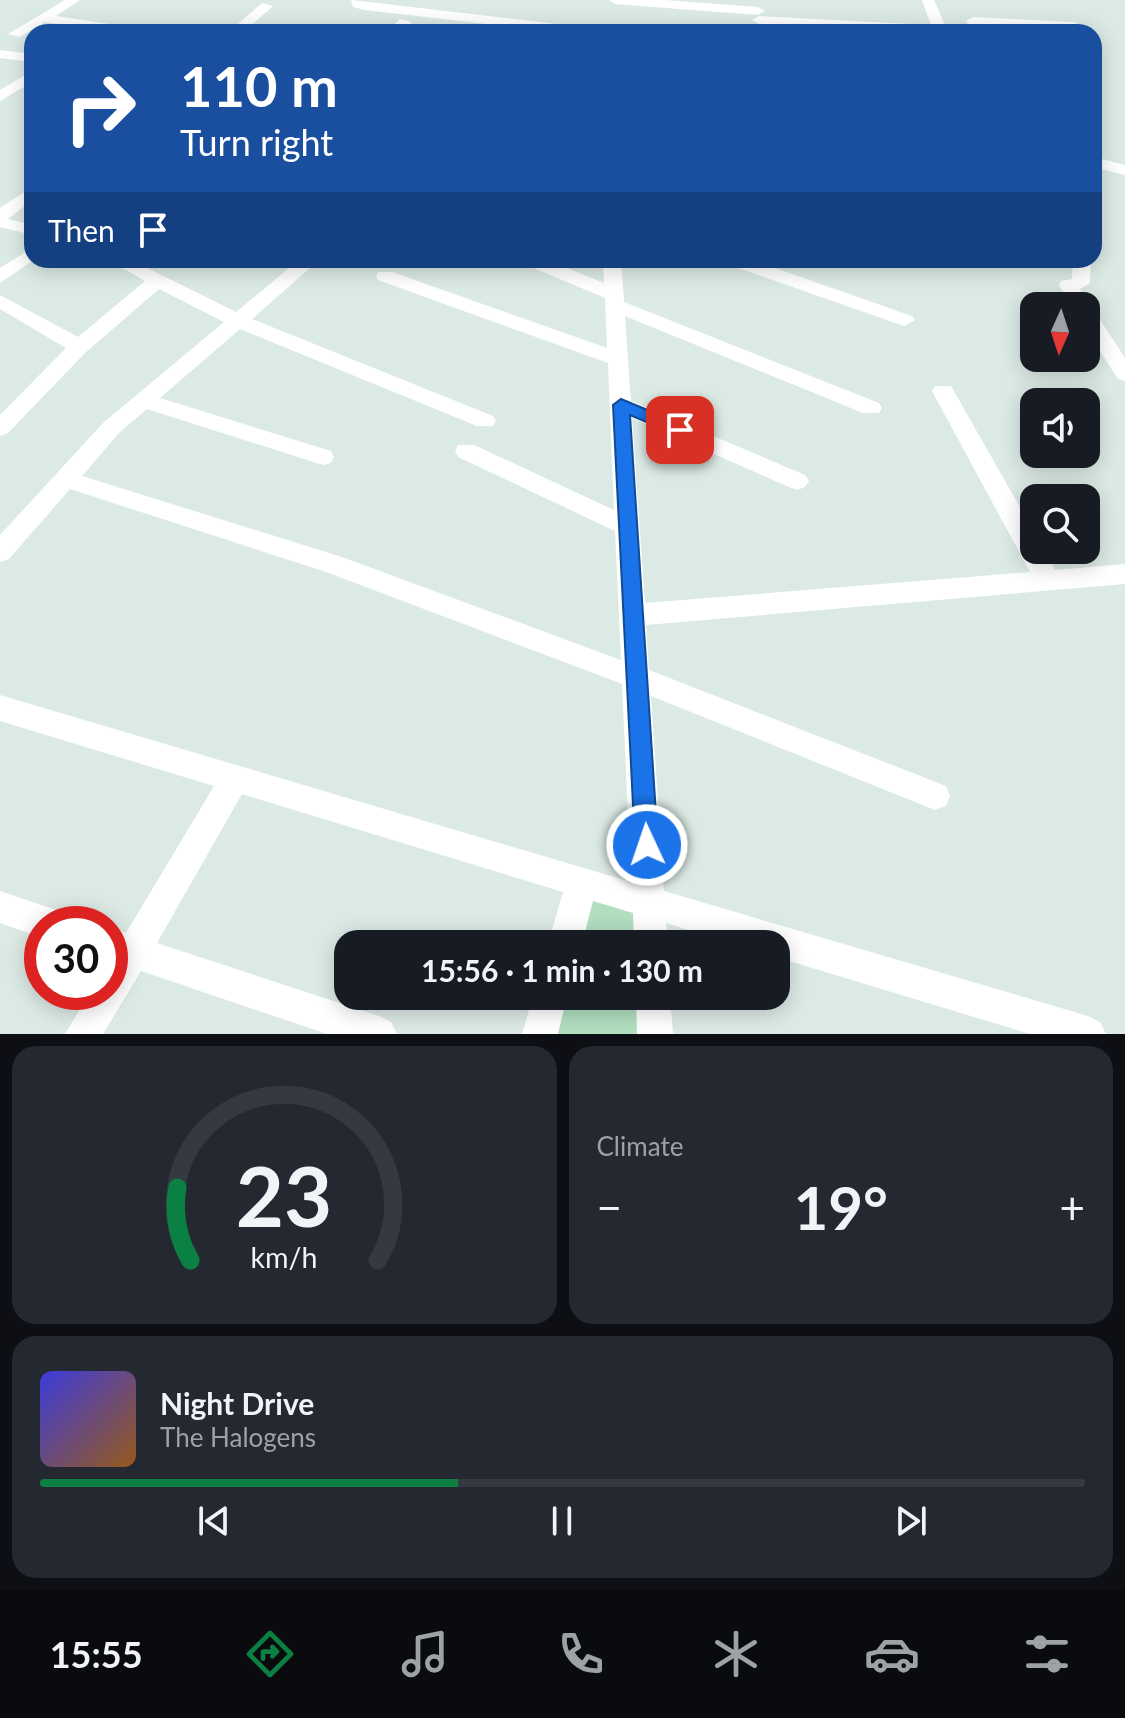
<!DOCTYPE html>
<html lang="en">
<head>
<meta charset="utf-8">
<style>
  :root { --surface:#171b24; --page:#242831; --text:#f1f3f6; --muted:#9ea1a6; --line:#363941; --accent:#0b8043 }
  body { margin:0; font-family:Lato,sans-serif; background:var(--page); color:var(--text); height:100vh; display:flex; flex-direction:column; font-size:30px; white-space:nowrap }
  * { box-sizing:border-box; margin:0 }
  p { font-size:26px; color:var(--muted) }
  .icon { flex:none; width:44px; height:44px; fill:none; stroke:currentColor; stroke-width:2; stroke-linecap:round; stroke-linejoin:round }
  .map { position:relative; height:1034px; overflow:hidden }
  .panel { display:flex; flex-direction:column; gap:12px; padding:12px; background:#0d0f14; flex:1 }
  .panel>* { flex:none }
  .banner { position:absolute; left:24px; top:24px; width:1078px; height:244px; border-radius:24px; box-shadow:0 4px 20px #0003; background:#1a4fa0; color:#fff; overflow:hidden }
  .needle { width:52px; rotate:183deg }
  .buttons { position:absolute; left:1020px; top:292px; display:grid; gap:16px }
  .buttons a { display:grid; place-items:center; width:80px; height:80px; border-radius:16px; background:var(--surface); box-shadow:0 4px 20px #0003; font-size:40px }
  .speed { position:absolute; left:24px; top:906px; display:flex; gap:16px; font-size:40px; font-weight:700; text-align:center }
  .speed>* { display:grid; place-content:center; width:104px; height:104px; border-radius:50%; background:var(--surface); box-shadow:0 4px 20px #0003; line-height:1 }
  .speed .limit { border:12px solid #d22; background:#fff; color:#111 }
  .pin { position:absolute; display:grid; place-items:center; width:68px; height:68px; color:#fff; margin:-34px; border-radius:16px; box-shadow:0 4px 12px #0006 }
  .me { position:absolute; width:88px; margin:-44px; rotate:357deg; stroke-linejoin:round; filter:drop-shadow(0 0 6px #0008) }
  .turn { display:flex; align-items:center; gap:28px; height:168px; padding:0 24px; font-size:36px }
  .turn .icon { width:104px; height:104px; stroke-width:2.5 }
  .turn b { display:block; font-size:56px; line-height:68px }
  .then { display:flex; align-items:center; height:76px; padding:0 24px; background:#0003; gap:16px; font-size:30px }
  .big { font-size:60px; font-weight:700; line-height:1.1 }
  .panel .card { flex:1; display:flex; flex-direction:column; justify-content:center; gap:12px; min-width:0; padding:0 28px; border-radius:24px; background:var(--page) }
  .panel .dial { align-items:center; gap:0 }
  .dial svg { height:208px; overflow:visible; fill:none; stroke:var(--line); stroke-width:7; stroke-linecap:round; text-anchor:middle }
  .dial text { fill:var(--text); stroke:none }
  .song { display:flex; align-items:center; gap:24px }
  .cover { width:96px; height:96px; border-radius:12px; background:linear-gradient(135deg,hsl(240 70% 55%),hsl(30 70% 35%)) }
  .played { height:8px; border-radius:4px; background:linear-gradient(90deg,var(--accent) 40%,var(--line) 40%) }
  .keys { display:flex; justify-content:space-around; direction:ltr }
  .heat { display:flex; justify-content:space-between; align-items:center; font-size:44px; direction:ltr }
  .panel .tiles { flex:1; display:grid; gap:12px; grid-template-columns:1fr 1fr }
  .card:last-child { grid-column:span 2 }
  .trip { position:absolute; left:334px; top:930px; width:456px; height:80px; border-radius:24px; background:var(--surface); box-shadow:0 4px 20px #0003; font-weight:700; line-height:80px; text-align:center }
  .tab-bar { display:flex; height:128px; justify-content:space-around; align-items:center; background:#090b0e; color:var(--muted) }
  .tab-bar .icon { width:56px; height:56px }
  .tab-bar .current { color:var(--accent) }
  .tab-bar b { font-size:36px; color:var(--text) }
  .map>svg:first-child { display:block }
  .green { fill:#b1dfc0 }
  .lines { fill:none; stroke-linecap:round; stroke-linejoin:round }
  .minor { fill:#fff; fill-rule:evenodd }
  .route { fill:#1a73e8; stroke:#114b97; stroke-width:2 }
</style>
</head>
<body>
<div class="map">
<svg width="1125" height="1034" viewBox="0 0 1125 1034">
  <rect width="100%" height="100%" fill="#dceae5"/>
  <g class="green">
    <path d="M581 884 649 904 651 944H565Z"/>
    <path d="M550 996H654L655 1034H540Z"/>
  </g>
  <g class="lines">
    <g class="minor">
      <path d="M65 0H80L56 16 137 28 144 32H110L45 22 20 37 8 34Z"/>
      <path d="M351 0 591 28 598 32H556L365 10 353 7Z"/>
      <path d="M609 0H665L758 7 765 11 758 15 615 4Z"/>
      <path d="M922 0H934L945 25 990 26 997 30 859 31 759 24 752 20 759 16 931 25Z"/>
      <path d="M262 3 273 6 244 32H229Z"/>
      <path d="M973 17 1074 22 1081 26 1074 30 968 24 966 21Z"/>
      <path d="M400 19 412 22 402 32H387Z"/>
      <path d="M0 50 32 54V62L0 58Z"/>
      <path d="M32 71V82L0 101V90Z"/>
      <path d="M1094 157 1125 165V175L1094 167Z"/>
      <path d="M32 187V200L8 219 32 225V235L0 227V208Z"/>
      <path d="M32 248 34 260 0 283V268Z"/>
      <path d="M108 260H131L236 312 299 260H319L252 319 493 416 496 421 493 426H477L240 329 160 398 331 451 334 457 331 463 323 465 147 409 119 433 82 476 342 557 621 660 615 531 458 457 455 451 458 445H474L614 510 608 363 378 280 376 276 378 272H392L607 348 605 298 524 264 522 260H547L604 283 603 260H621L624 302 879 403 882 408 879 413H863L625 316 631 401 805 475 809 481 805 487 797 490 789 487 632 418 645 603 1030 572 932 391 935 386H951L1034 532V550H1044L1055 570 1125 564V584L646 625 649 670 946 786 950 796 946 806 935 810 651 696 664 891 1088 1016 1100 1022 1106 1034H1030L776 957V944H734L666 923 668 944H634L633 913 593 901 582 944H548L563 892 242 794 157 943 379 1016 391 1022 397 1034H327L141 971 103 1034H65L90 992H110V927L126 933 214 786 0 721V695L631 882 622 684 326 572 70 489 9 559 0 562V535L103 423 224 322 159 289 86 352 8 433 0 436V415L66 348 0 309V295L78 337 145 281Z"/>
      <path d="M725 260H752L912 316 915 320 905 326 898 324 727 264Z"/>
      <path d="M1073 260H1091L1090 283 1080 289 1125 358V381L1118 379 1086 329V306H1071L1059 285 1061 281 1072 279Z"/>
      <path d="M0 891 62 912 66 924H42V938L0 923Z"/>
      <path d="M533 996H567L558 1034H522Z"/>
      <path d="M636 996H670L673 1034H637Z"/>
    </g>
  </g>
  <path class="route" d="M621 399 686 426 688 430 680 436 630 415 658 845 655 853 647 856 638 853 635 845 613 405Z"/>
</svg>
<div class="buttons">
<a><svg class="needle" viewBox="-14 -14 28 28"><path d="M0-13l5 13h-10z" fill="#e53935"/><path d="M0 13l5-13h-10z" fill="#9ea1a6"/></svg></a>
<a><svg class="icon" aria-label="sound" viewBox="0 0 24 24"><path d="M4 9h4l5-4v14l-5-4H4zM17 9q2 3 0 6"/></svg></a>
<a><svg class="icon" aria-label="search" viewBox="0 0 24 24"><circle cx="10" cy="10" r="6"/><path d="M15 15l6 6"/></svg></a>
</div>
<div class="speed"><div class="limit">30</div></div>
<div class="pin" style="left:680px;top:430px;background:#d93025"><svg class="icon" aria-label="arrive" viewBox="0 0 24 24"><path d="M6 21V4h12l-3 4 3 4H6"/></svg></div>
<svg class="me" style="left:647px;top:845px" viewBox="-20 -20 40 40"><circle r="17" fill="#1a73e8" stroke="#fff" stroke-width="3"/><path d="M0-11L8 9 0 5-8 9z" fill="#fff"/></svg>
<div class="trip">15:56 · 1 min · 130 m</div>
<div class="banner">
<div class="turn"><svg class="icon" aria-label="right" viewBox="0 0 24 24"><path d="M7 20v-9h11M14 6l5 5-5 5"/></svg><div><b>110 m</b>Turn right</div></div>
<div class="then">Then<svg class="icon" aria-label="arrive" viewBox="0 0 24 24"><path d="M6 21V4h12l-3 4 3 4H6"/></svg></div>
</div>
</div>
<section class="panel">
<div class="tiles">
<div class="card dial"><svg viewBox="0 0 100 80">
<path d="M14 69A42 42 0 1 1 86 69"/>
<path d="M14 69A42 42 0 0 1 9 41" stroke="#0b8043"/>
<text x="50" y="56" font-size="32" font-weight="700">23</text>
<text x="50" y="72" font-size="11">km/h</text>
</svg></div>
<div class="card"><p>Climate</p>
<div class="heat"><a>−</a><b class="big">19°</b><a>+</a></div>
</div>
<div class="card">
<div class="song"><i class="cover"></i><div><b>Night Drive</b><p>The Halogens</p></div></div>
<div class="played"></div>
<div class="keys"><svg class="icon" aria-label="previous" viewBox="0 0 24 24"><path d="M18 5L8 12l10 7zM5 5v14"/></svg><svg class="icon" aria-label="pause" viewBox="0 0 24 24"><path d="M8 5v14M16 5v14"/></svg><svg class="icon" aria-label="next" viewBox="0 0 24 24"><path d="M6 5l10 7-10 7zM19 5v14"/></svg></div>
</div>
</div>
</section>
<nav class="tab-bar">
<b>15:55</b>
<svg class="icon current" aria-label="directions" viewBox="0 0 24 24"><path d="M12 3l9 9-9 9-9-9zM9 14v-3h6M13 9l2 2-2 2"/></svg>
<svg class="icon" aria-label="music" viewBox="0 0 24 24"><path d="M9 18V5l10-2v13"/><circle cx="6" cy="18" r="3"/><circle cx="16" cy="16" r="3"/></svg>
<svg class="icon" aria-label="phone" viewBox="0 0 24 24"><path d="M5 4h4l2 5-3 2q2 4 5 5l2-3 5 2v4C11 20 4 13 5 4z"/></svg>
<svg class="icon" aria-label="climate" viewBox="0 0 24 24"><path d="M12 3v18M4 7l16 10M4 17L20 7"/></svg>
<svg class="icon" aria-label="car" viewBox="0 0 24 24"><path d="M5 17H2v-5l4-1 3-4h7l3 4 3 1v5h-3M9 17h6M6 11h13"/><circle cx="7" cy="17" r="2"/><circle cx="17" cy="17" r="2"/></svg>
<svg class="icon" aria-label="filters" viewBox="0 0 24 24"><path d="M4 7h16M4 17h16"/><circle cx="9" cy="7" r="2"/><circle cx="15" cy="17" r="2"/></svg>
</nav>
</body>
</html>
